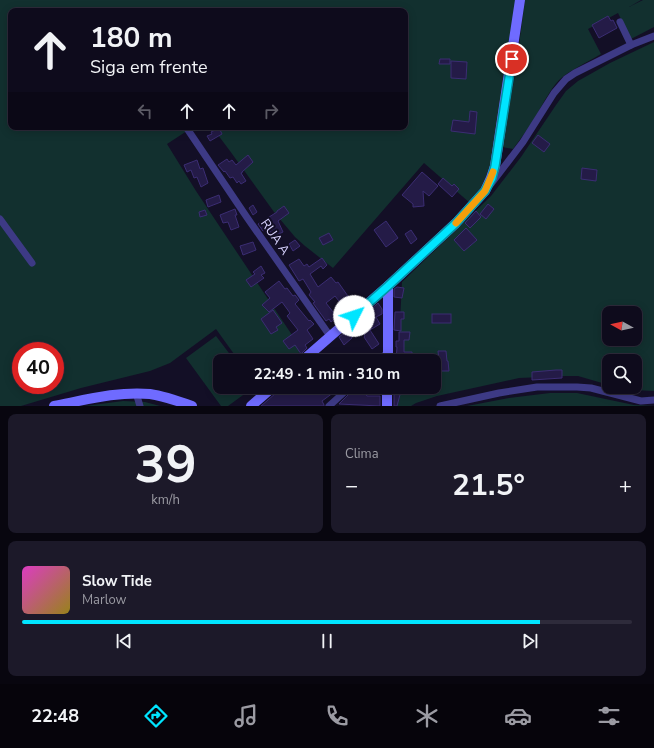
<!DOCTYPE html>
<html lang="pt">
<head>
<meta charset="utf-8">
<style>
  :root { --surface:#0e0b1c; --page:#1c1929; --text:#f1f3f6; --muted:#9b9ba3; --line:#2e2b3b; --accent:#00e5ff }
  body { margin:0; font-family:"Nunito Sans",sans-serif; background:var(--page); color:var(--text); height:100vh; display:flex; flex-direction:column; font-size:15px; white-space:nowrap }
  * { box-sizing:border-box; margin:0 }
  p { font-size:13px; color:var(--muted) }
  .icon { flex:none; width:22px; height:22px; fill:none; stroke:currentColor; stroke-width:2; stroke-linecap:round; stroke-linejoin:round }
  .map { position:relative; height:406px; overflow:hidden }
  .panel { display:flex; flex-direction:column; gap:8px; padding:8px; background:#08060f; flex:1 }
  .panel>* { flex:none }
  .top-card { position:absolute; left:8px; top:8px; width:400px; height:122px; border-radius:8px; box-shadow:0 2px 10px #0003,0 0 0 1px var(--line); background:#0e0b1c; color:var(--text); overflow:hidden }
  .needle { width:26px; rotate:278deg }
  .buttons { position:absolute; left:602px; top:306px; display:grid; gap:8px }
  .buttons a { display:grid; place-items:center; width:40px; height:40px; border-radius:8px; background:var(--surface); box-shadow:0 2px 10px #0003,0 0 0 1px var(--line); font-size:20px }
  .speed { position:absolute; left:12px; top:342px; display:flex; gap:8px; font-size:20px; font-weight:700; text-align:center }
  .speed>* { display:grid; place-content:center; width:52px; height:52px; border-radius:50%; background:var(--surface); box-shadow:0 2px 10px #0003,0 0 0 1px var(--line); line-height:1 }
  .speed .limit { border:6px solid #d22; background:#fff; color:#111 }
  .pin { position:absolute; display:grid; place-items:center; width:34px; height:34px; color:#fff; margin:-17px; border:2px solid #fff; border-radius:50%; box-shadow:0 1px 4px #0007 }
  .me { position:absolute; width:44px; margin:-22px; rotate:49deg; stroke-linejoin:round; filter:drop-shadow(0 0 3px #0008) }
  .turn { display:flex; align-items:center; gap:14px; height:84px; padding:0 16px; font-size:18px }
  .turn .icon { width:52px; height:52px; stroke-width:2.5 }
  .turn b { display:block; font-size:28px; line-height:34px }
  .lanes { display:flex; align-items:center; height:38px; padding:0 16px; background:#0003; justify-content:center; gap:20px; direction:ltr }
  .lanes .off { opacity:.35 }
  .big { font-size:30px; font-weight:700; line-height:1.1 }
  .panel .widget { flex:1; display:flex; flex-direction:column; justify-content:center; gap:6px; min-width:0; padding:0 14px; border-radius:8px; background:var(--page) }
  .panel .dial { align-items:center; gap:0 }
  .dial b { font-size:52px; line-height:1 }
  .song { display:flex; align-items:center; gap:12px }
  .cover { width:48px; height:48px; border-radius:6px; background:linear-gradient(135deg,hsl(310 70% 55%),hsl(50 70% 35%)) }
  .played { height:4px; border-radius:2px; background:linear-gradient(90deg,var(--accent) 85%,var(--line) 85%) }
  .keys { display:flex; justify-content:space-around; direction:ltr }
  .heat { display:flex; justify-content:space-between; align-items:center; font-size:22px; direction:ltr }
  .panel .tiles { flex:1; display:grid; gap:8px; grid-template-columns:1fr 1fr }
  .widget:last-child { grid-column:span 2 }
  .trip { position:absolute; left:213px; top:354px; width:228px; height:40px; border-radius:8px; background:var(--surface); box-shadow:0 2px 10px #0003,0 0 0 1px var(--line); font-weight:700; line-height:40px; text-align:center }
  .menu { display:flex; height:64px; justify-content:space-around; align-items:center; background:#06040b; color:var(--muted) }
  .menu .icon { width:28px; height:28px }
  .menu .active { color:var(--accent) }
  .menu b { font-size:18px; color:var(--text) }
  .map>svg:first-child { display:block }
  .green { fill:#12302f; fill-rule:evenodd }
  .building { fill:#241b47; stroke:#3b2d73 }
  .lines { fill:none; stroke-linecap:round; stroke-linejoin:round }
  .street { stroke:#3d3a85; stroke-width:7 }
  .secondary { stroke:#6f6bff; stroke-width:10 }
  .route-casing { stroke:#0095a6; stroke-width:10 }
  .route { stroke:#00e5ff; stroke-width:7 }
  .slow { stroke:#f59e0b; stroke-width:7 }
  .labels { text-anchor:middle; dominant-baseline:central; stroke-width:4; stroke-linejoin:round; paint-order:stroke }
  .street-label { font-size:13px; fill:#d9d4ff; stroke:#130f26 }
</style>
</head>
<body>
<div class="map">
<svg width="654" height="406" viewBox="0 0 654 406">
  <rect width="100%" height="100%" fill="#130f26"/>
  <g class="green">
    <path d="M0 0H516L493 162 486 182 470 203 424 163 333 268 305 246 295 237 274 212 230 151 212 127H405V11H11V127H193L167 144 196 191 302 350 289 361H239L216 329 170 363 150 371 81 388 21 406H0ZM21 351H55V385H21Z"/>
    <path d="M525 0H641L629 7 643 0H654V27L631 39 618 13 588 29 601 54C588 62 570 70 559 80 550 90 544 102 537 114 530 126 521 138 513 149L502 147 515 75Z"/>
    <path d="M654 42V391L634 390 618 387H635V361H609V385L578 376H566L519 378 437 396 416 403 411 406H395L396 387H434V361H398L402 282 491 196 521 157 556 105 566 91 578 81 610 63ZM609 313H635V339H609Z"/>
    <path d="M216 336 235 361H220V387H254L228 406H221L186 358Z"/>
    <path d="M550 393H577L634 405 654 406H467L509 398Z"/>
    <path d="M123 401 145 402 160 406H85Z"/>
  </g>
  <g class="building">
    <path d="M608 16 611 21 613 20 617 28 599 38 592 25Z"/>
    <path d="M440 59H450V64H439Z"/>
    <path d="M451 61 467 62 466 79 451 78Z"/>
    <path d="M470 111 477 112 475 134 451 131 453 120 469 122Z"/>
    <path d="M219 128 222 134 210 141 207 136 212 134 211 132Z"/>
    <path d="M538 135 550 144 544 152 532 143Z"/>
    <path d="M248 155 253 162 242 172V173H241L246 181 241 184 239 181 237 183 233 177 230 178 225 171 224 172 218 165 227 159 229 162 232 160 236 165Z"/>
    <path d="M197 160 200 169 203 168 208 183 201 187 197 177 194 178 191 170 187 172 184 165Z"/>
    <path d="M582 168 597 170 596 181 581 179Z"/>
    <path d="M422 172 438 186 429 196 423 191 424 206 413 207V204L402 195Z"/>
    <path d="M443 178 452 186 454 184 459 189 452 197 438 184Z"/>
    <path d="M219 195 221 202 208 207 206 200Z"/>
    <path d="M488 204 494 209 486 219 480 214Z"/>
    <path d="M253 205 257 212 253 215 249 208Z"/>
    <path d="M284 206 289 213 278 221 283 232 273 237 268 228 263 231 258 224 277 212V211Z"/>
    <path d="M235 209 237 215H235L239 227 231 230 228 222 223 223 220 215Z"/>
    <path d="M205 210 207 215 200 217 199 212Z"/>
    <path d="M476 211 481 217 470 228 465 223Z"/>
    <path d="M386 221 398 238 386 247 374 230Z"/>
    <path d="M466 228 477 240 464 251 454 240Z"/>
    <path d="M411 230 417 239 411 244 405 234Z"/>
    <path d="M329 233 333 240 323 245 319 238Z"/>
    <path d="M295 240 300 246 293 251 289 244Z"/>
    <path d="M253 242 256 250 243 255 240 246Z"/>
    <path d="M322 258 327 265 323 269 321 266 310 274 318 287 331 277 336 283 338 282 350 299 342 305 335 296 326 303 337 317 331 322 329 319 326 321 318 310 313 303 315 302 309 295 311 292 303 279 299 281 289 265 299 259 304 266 307 264 309 267Z"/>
    <path d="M261 266 265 273 261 275 264 278 251 287 246 280 255 274 253 272Z"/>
    <path d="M279 281 285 289 287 288 293 296 295 295 299 300 295 304 309 321 310 320 314 324 307 330 313 339 305 345 307 348 301 354 295 345 289 349 283 341 298 330 287 316 290 313 282 302 269 312 262 305 270 298 265 292Z"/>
    <path d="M397 287 404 288 402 298 394 297V289Z"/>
    <path d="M345 303 350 308V310L346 313 341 306Z"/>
    <path d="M378 303 382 309V314L376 317 380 324 370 330 379 344 372 349 364 337 365 336 359 325 356 327 355 324Z"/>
    <path d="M273 310 282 323 276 327 278 330 271 334 261 319Z"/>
    <path d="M395 312H404V319H401V331L394 330Z"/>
    <rect x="432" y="314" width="19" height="9"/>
    <path d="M347 331 352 338 344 345 339 337Z"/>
    <path d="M399 332H410L409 340H404V352H412V361H396L397 347H396V341H399Z"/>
    <path d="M438 351H446L447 361H448L449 371H440Z"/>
    <path d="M320 354 325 361H312Z"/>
    <path d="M556 370H562V378L532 380V372Z"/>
    <path d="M287 387H288L290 390 294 387H341L322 401 324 405V406H261L276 393Z"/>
    <path d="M361 387 367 396H380V406L339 404 351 392 353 394Z"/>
    <path d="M394 387H402L397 406H394Z"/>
  </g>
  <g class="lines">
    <g class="street">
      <path d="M620 22 631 45"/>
      <path d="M186 127 246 216 330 336"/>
      <path d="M491 184 523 142 554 93 566 79 575 73 631 45 654 36"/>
      <path d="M0 219 32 263"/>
      <path d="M378 361 388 352"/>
      <path d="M136 393 140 406"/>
      <path d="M329 406 350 387"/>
      <path d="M440 406 499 393 537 387H577L591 388 641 401 654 400"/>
    </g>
    <g class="secondary">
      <path d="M302 361 388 286 456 223 485 191 491 178 495 166 520 0"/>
      <path d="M388 361V286"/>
      <path d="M54 406C85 400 118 391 150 394 164 396 178 401 192 406"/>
      <path d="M251 406 273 387"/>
      <path d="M387 406V387"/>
    </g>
  </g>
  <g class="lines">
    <defs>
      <path id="route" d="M354 316 388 286 456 223 485 191 492 178 495 166 512 59"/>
    </defs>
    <use href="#route" class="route-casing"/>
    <use href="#route" class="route"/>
    <path class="slow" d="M456 223 485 191 493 172"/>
  </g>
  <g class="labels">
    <g class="street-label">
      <text transform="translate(275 237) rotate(55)">RUA A</text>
    </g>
  </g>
</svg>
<div class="buttons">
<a><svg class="needle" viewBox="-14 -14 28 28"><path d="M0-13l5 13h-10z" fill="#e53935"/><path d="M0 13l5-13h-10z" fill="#9b9ba3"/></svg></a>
<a><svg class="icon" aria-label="search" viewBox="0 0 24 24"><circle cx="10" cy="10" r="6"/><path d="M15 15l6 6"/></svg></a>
</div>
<div class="speed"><div class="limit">40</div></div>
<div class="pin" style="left:512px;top:59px;background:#d93025"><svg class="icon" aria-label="arrive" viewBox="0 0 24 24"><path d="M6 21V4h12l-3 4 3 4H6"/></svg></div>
<svg class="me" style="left:354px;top:316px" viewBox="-20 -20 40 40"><circle r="19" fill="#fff"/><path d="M0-13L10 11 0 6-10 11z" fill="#00e5ff"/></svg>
<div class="trip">22:49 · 1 min · 310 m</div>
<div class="top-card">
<div class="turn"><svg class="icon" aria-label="ahead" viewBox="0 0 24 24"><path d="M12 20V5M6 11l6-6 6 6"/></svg><div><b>180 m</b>Siga em frente</div></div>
<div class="lanes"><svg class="icon off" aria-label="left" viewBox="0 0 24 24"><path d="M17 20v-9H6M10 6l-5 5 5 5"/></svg><svg class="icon" aria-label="ahead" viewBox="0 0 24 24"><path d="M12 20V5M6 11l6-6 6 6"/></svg><svg class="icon" aria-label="ahead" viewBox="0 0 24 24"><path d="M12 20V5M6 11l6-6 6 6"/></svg><svg class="icon off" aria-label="right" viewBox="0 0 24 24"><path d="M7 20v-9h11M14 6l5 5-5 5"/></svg></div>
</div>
</div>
<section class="panel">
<div class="tiles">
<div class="widget dial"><b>39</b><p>km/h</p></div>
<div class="widget"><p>Clima</p>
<div class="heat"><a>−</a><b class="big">21.5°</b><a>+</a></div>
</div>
<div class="widget">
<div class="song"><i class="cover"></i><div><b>Slow Tide</b><p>Marlow</p></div></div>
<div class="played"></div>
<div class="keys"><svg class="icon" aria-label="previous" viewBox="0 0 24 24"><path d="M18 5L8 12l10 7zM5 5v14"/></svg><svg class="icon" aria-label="pause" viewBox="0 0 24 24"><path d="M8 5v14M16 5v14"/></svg><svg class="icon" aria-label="next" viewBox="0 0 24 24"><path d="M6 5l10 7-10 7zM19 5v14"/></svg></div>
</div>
</div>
</section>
<nav class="menu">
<b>22:48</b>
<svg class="icon active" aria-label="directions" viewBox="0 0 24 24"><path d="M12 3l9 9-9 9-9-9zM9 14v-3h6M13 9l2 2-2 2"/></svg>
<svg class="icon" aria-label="music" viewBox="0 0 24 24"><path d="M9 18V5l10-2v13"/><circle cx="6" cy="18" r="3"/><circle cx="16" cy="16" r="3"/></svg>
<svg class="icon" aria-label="phone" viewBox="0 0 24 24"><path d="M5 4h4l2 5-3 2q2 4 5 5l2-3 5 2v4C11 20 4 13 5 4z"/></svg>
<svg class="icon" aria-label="climate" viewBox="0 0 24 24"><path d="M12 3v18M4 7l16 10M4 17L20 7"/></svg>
<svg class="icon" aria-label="car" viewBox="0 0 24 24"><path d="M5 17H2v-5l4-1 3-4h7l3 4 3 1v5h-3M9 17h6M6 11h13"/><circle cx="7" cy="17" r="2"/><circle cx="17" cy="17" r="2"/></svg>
<svg class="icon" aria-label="filters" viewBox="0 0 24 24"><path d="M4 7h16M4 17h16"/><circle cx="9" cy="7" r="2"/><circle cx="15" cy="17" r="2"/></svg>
</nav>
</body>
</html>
